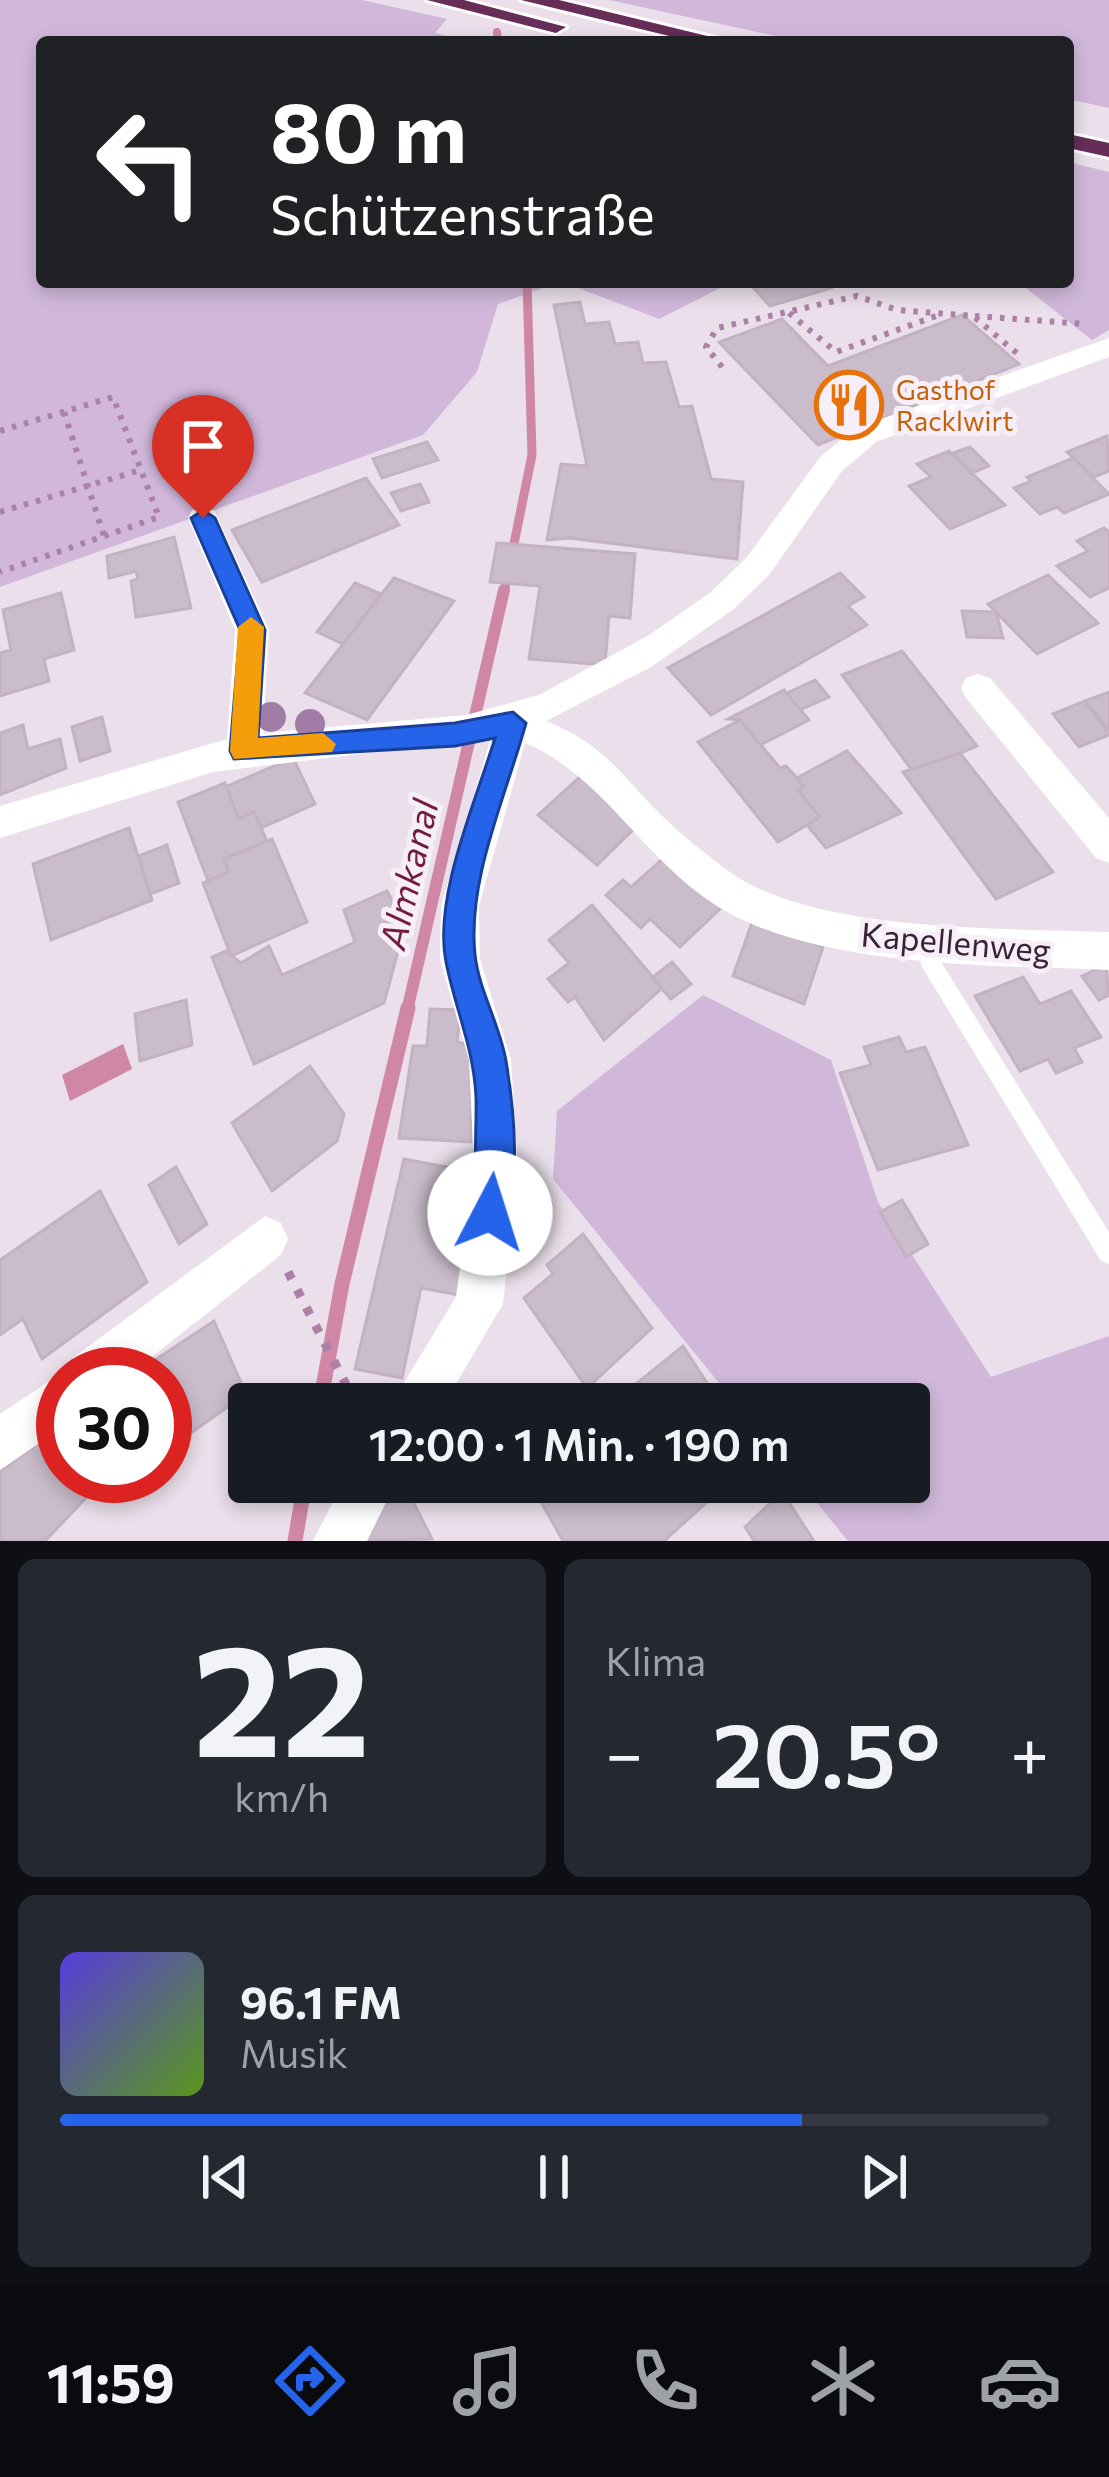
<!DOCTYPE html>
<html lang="de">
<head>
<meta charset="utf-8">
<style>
  :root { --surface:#171b24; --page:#242831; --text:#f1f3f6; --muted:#9ea1a6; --line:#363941; --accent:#2563eb }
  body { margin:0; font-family:Commissioner,sans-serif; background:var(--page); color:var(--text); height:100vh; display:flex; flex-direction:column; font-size:45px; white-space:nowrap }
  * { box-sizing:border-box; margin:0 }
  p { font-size:39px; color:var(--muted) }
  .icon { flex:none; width:66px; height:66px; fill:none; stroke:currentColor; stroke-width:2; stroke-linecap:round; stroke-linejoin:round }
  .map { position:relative; height:1541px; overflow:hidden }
  .side { display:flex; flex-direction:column; gap:18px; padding:18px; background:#0d0f14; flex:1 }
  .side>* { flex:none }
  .hud { position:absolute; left:36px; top:36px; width:1038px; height:252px; border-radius:12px; box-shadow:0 6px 18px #0003; background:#202124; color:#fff; overflow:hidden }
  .speed { position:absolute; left:36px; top:1347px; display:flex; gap:24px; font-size:60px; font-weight:700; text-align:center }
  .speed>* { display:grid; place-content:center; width:156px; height:156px; border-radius:50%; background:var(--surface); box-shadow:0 6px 18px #0003; line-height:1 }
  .speed .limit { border:18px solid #d22; background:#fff; color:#111 }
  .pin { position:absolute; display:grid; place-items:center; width:102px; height:102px; color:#fff; margin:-123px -51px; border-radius:50% 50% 50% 0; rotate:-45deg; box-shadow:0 0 12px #0007 }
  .pin .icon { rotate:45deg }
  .me { position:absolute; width:132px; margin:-66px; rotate:5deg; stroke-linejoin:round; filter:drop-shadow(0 0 9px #0008) }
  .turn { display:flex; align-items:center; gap:42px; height:252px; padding:0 36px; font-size:54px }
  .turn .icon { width:156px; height:156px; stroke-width:2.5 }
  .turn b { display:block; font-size:84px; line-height:102px }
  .big { font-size:90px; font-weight:600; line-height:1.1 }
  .side .tile { flex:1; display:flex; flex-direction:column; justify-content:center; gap:18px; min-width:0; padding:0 42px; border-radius:18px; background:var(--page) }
  .side .dial { align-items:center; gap:0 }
  .dial b { font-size:156px; line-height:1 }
  .song { display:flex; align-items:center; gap:36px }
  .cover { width:144px; height:144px; border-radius:18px; background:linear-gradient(135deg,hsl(250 70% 55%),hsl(90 70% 35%)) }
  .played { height:12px; border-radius:6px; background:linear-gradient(90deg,var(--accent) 75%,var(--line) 75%) }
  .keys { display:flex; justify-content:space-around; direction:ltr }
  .heat { display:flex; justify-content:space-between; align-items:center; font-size:66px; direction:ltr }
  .side .tiles { flex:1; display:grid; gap:18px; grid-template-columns:1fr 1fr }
  .tile:last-child { grid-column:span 2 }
  .trip { position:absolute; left:228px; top:1383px; width:702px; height:120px; border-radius:12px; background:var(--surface); box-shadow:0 6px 18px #0003; font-weight:600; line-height:120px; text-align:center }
  .tabs { display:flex; height:192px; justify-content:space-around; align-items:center; background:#090b0e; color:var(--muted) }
  .tabs .icon { width:84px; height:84px }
  .tabs .on { color:var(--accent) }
  .tabs b { font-size:54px; color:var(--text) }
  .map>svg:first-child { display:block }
  .green { fill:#d1b8db }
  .water { fill:#cf87a5 }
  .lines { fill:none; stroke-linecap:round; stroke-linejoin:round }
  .stream-far3 { stroke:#cf87a5; stroke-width:8 }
  .stream-far2 { stroke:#cf87a5; stroke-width:9 }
  .stream-far1 { stroke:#cf87a5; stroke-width:12 }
  .stream { stroke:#cf87a5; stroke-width:15 }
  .building { fill:#cabccb; stroke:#c4b2c3; stroke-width:3 }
  .highway-casing { stroke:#fff; stroke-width:6 }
  .path-far1 { stroke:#ad80a8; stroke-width:6; stroke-dasharray:4.5 8; stroke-linecap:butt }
  .path { stroke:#ad80a8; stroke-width:9; stroke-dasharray:8 12; stroke-linecap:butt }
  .lane { fill:#fff; fill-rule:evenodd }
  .street { fill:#fff; fill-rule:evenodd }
  .highway { fill:#662d59; fill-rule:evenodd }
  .tree { fill:#a07ca7 }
  .route { fill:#2563eb; stroke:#184099; stroke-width:3 }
  .slow { fill:#f59e0b }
  .labels { text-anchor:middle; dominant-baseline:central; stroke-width:10; stroke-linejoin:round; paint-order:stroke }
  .far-food-label { font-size:27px; fill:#c56008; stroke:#f6eff7; text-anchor:start }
  .street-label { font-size:33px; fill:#3a2136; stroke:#f6eff7 }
  .water-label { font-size:36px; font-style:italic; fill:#741c3f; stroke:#f6eff7 }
</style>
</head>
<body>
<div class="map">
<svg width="1109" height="1541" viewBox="0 0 1109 1541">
  <rect width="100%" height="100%" fill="#eadfea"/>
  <g class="green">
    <path d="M0 0H362L447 19 435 33 472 42H42V282H559L498 304 477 372 423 435 0 587Z"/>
    <path d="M609 0H1109V108L1068 99V42H804Z"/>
    <path d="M1068 162 1109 172V330L1092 340 1018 282H1068Z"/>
    <path d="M563 282H732L659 319Z"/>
    <path d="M703 995 831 1060 878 1202 991 1377 1109 1336V1541H848L800 1482H909V1404H736L553 1179 557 1111Z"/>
  </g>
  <path class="water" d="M123 1044 132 1069 70 1101 62 1075Z"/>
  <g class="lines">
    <path class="stream-far3" d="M497 32 498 42"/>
    <path class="stream-far2" d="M504 593 532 455 527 282"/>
    <path class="stream-far1" d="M407 1011 504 590"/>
    <g class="stream">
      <path d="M320 1404 342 1284 408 1008"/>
      <path d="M295 1541 305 1482"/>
    </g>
  </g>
  <g class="building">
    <path d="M825 282 831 288 770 306 750 284Z"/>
    <path d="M580 302 585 324 609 322 615 344 638 342 643 363 666 362 679 407 692 406 711 479 743 482 737 559 569 538 547 540 561 464 587 466 554 305Z"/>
    <path d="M962 315 1019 364 818 445 719 342 782 319 828 366Z"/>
    <path d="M1107 436 1109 471 1094 477 1067 452Z"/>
    <path d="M427 442 438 460 382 478 373 459Z"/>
    <path d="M970 447 989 466 972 473 953 453Z"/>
    <path d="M949 451 1005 505 950 529 909 486 931 477 917 464Z"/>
    <path d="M1073 458 1109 494 1064 513 1057 507 1040 514 1014 488 1031 481 1027 477Z"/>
    <path d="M366 478 399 525 262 582 232 530Z"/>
    <path d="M420 484 429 502 401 511 391 493Z"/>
    <path d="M1104 528 1109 532V588L1090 597 1057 566 1088 551 1077 541Z"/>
    <path d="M174 537 191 608 136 617 131 581 138 579 136 571 109 578 107 556Z"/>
    <path d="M497 543 635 554 630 618 609 616 605 665 529 659 540 586 490 582Z"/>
    <path d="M840 573 864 597 848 606 867 625 711 715 668 668Z"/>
    <path d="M1048 575 1098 623 1037 654 988 604Z"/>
    <path d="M394 578 454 601 367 720 305 693Z"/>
    <path d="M355 583 381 594 343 644 317 632Z"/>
    <path d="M61 593 74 650 44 659 49 681 0 696V653L11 650 3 610Z"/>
    <path d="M962 611 996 612 1003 638 967 637Z"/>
    <path d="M902 651 977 746 914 773 842 675Z"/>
    <path d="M815 680 829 697 800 710 787 693Z"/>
    <path d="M784 690 809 720 760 745 740 720 728 719Z"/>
    <path d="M1109 692V730L1085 701Z"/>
    <path d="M1085 701 1109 735 1079 747 1053 714Z"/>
    <path d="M102 717 110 751 80 761 72 727Z"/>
    <path d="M740 720 780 768 786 766 797 778 804 787 798 790 820 817 778 842 698 742Z"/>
    <path d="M23 725 28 749 60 739 66 768 0 795V733Z"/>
    <path d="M847 751 901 813 826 848 807 825 820 817 798 790 804 787 797 778Z"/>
    <path d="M960 753 1053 872 996 899 903 772Z"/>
    <path d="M293 758 315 804 261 828 254 812 239 819 225 787Z"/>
    <path d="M582 775 640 823 597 865 538 815Z"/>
    <path d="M225 783 239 819 254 812 267 841 224 859 229 872 208 881 178 802Z"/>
    <path d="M129 828 152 900 51 940 33 864Z"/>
    <path d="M272 839 307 922 231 956 203 883 229 872 224 859Z"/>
    <path d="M167 845 179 883 150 894 139 856Z"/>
    <path d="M667 855 723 906 680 947 650 919 641 928 606 895 623 880 631 887Z"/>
    <path d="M387 891 405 926 384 1003 254 1064 212 957 226 951 241 963 269 946 282 975 355 942 344 910Z"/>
    <path d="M592 905 662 988 604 1040 575 997 568 1002 548 979 569 963 549 940Z"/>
    <path d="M753 920 823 947 804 1004 733 976Z"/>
    <path d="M672 962 691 984 671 999 652 978Z"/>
    <path d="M1106 965 1109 995 1099 1000 1082 976Z"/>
    <path d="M1023 977 1040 1004 1071 991 1101 1037 1074 1048 1082 1062 1056 1073 1048 1059 1020 1071 975 996Z"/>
    <path d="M186 1000 192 1045 140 1061 135 1014Z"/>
    <path d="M430 1009 461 1010 457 1042 471 1045V1142L399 1138 413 1046H427Z"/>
    <path d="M899 1037 906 1052 925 1047 968 1145 878 1170 840 1073 871 1065 864 1047Z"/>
    <path d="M310 1066 344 1114 337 1141 272 1191 232 1123Z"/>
    <path d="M404 1159 484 1174 459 1295 421 1288 402 1378 355 1369Z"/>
    <path d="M176 1167 207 1224 179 1244 149 1185Z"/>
    <path d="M100 1191 147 1282 42 1359 23 1319 0 1335V1260Z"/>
    <path d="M902 1200 928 1244 906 1257 880 1212Z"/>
    <path d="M583 1234 652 1328 587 1388 524 1298 553 1274 547 1265Z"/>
    <path d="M214 1321 246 1394 171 1447 165 1432V1374L140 1370Z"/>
    <path d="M683 1346 713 1392 699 1404H643L647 1401 636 1384Z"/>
    <path d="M57 1429 63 1444V1476H77L86 1498 45 1541H0V1472Z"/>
    <path d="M550 1482H726L727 1484 664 1541H563L536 1493Z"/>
    <path d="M404 1484 432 1539 362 1541 368 1511Z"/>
    <path d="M782 1492 814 1541H754L745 1527Z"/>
  </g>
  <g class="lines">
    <defs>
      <g id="highway">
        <path d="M427 0H464L566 27 556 33Z"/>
        <path d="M521 0H559L732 42H694Z"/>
        <path d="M1068 134 1109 143V157L1068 148Z"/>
      </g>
    </defs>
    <use href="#highway" class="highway-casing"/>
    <g class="path-far1">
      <path d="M789 313 836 352 939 315"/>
      <path d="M975 316 1085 324"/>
      <path d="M722 367 706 347 717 328 857 296 897 310 973 316 1019 355"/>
      <path d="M64 412 104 536"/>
      <path d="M0 431 113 397 159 517 0 572"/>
      <path d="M0 512 141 470"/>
    </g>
    <path class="path" d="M288 1272 356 1404"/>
    <path class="lane" d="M926 935 933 937 938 957 1109 1232V1264L1101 1261 922 967 916 944 919 937Z"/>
    <g class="street">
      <path d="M1109 338V357L876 442 842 471 769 575 734 609 651 667 546 721C603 744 618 771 659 813 680 834 706 854 730 872 814 933 1006 928 1109 932V970C991 965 803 969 705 898 638 850 599 774 525 743L479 906 480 959 511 1060 518 1167 503 1304 444 1404H391L456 1297 474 1167 469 1060 440 959 441 906 491 738 213 772 0 838V806L227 739 235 630 188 518 192 510H214L269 630 263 733 466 715 539 695 649 635 711 592 747 557 821 456 856 428Z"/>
      <path d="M978 674 990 678 1109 818V863L1096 858 966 698 961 688 966 678Z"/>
      <path d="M265 1216 281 1223 288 1239 281 1255 130 1374H63V1427L0 1470V1414L63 1372 67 1373 74 1357Z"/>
      <path d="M343 1482H396L367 1541H313Z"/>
    </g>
    <use href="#highway" class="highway"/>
  </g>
  <g class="tree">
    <circle cx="271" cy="717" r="15"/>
    <circle cx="310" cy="724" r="15"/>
  </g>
  <path class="route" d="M203 510 215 518 265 630 258 738 455 723 513 712 526 723C506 796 467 879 475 955 479 991 500 1025 506 1061 514 1109 521 1180 503 1225L490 1230 478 1225C472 1210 477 1122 476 1097 474 1049 455 1008 446 962 433 897 476 801 495 738L455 746 234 759 230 751 240 630 191 518Z"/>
  <path class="slow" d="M251 617 264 627 258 738 323 733 336 744 332 752 234 759 230 751 238 627Z"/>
  <defs>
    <symbol id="restaurant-ring" viewBox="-11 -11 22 22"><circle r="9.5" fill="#f6eff7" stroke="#e8710a" stroke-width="1.5"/><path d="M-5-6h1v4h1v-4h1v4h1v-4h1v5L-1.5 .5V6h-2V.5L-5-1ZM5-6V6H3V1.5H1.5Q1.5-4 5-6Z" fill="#e8710a"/></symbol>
  </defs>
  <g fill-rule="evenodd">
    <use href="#restaurant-ring" x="811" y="367" width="76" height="76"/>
  </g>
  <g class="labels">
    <g class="far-food-label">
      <text x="896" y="389">Gasthof<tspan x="896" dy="31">Racklwirt</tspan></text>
    </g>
    <g class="street-label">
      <text transform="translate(956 941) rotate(5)">Kapellenweg</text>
    </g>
    <g class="water-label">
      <text transform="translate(407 874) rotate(-77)">Almkanal</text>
    </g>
  </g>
</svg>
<div class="speed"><div class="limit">30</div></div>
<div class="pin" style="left:203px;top:518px;background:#d93025"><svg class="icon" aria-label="arrive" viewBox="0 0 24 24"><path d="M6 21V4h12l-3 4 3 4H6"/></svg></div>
<svg class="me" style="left:490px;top:1213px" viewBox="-20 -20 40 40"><circle r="19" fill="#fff"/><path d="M0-13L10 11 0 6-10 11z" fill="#2563eb"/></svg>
<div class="trip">12:00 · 1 Min. · 190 m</div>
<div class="hud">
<div class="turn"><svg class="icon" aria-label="left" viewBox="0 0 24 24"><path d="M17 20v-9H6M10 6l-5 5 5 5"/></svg><div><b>80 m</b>Schützenstraße</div></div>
</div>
</div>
<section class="side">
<div class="tiles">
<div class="tile dial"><b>22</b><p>km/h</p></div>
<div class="tile"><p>Klima</p>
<div class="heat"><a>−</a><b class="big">20.5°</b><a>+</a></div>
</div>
<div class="tile">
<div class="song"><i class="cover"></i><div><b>96.1 FM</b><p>Musik</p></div></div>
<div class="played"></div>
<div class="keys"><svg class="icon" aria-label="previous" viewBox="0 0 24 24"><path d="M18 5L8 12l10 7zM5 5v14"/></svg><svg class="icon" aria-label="pause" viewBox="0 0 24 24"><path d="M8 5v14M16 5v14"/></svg><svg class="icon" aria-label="next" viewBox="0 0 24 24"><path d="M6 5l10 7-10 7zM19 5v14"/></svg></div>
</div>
</div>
</section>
<nav class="tabs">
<b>11:59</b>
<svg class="icon on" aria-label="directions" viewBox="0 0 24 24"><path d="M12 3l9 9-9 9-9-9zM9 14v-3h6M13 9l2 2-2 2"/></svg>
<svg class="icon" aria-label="music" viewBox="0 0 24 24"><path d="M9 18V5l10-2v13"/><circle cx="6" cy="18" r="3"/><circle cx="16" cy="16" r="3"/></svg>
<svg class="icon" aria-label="phone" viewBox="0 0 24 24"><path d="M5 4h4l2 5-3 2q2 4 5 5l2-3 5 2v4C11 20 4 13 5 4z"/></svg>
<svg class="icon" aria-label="climate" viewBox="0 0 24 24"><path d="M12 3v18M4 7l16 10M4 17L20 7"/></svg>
<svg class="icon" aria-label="car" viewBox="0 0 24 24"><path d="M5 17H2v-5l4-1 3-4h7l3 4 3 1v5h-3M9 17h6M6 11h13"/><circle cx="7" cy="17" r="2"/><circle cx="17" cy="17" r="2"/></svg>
</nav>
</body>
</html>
